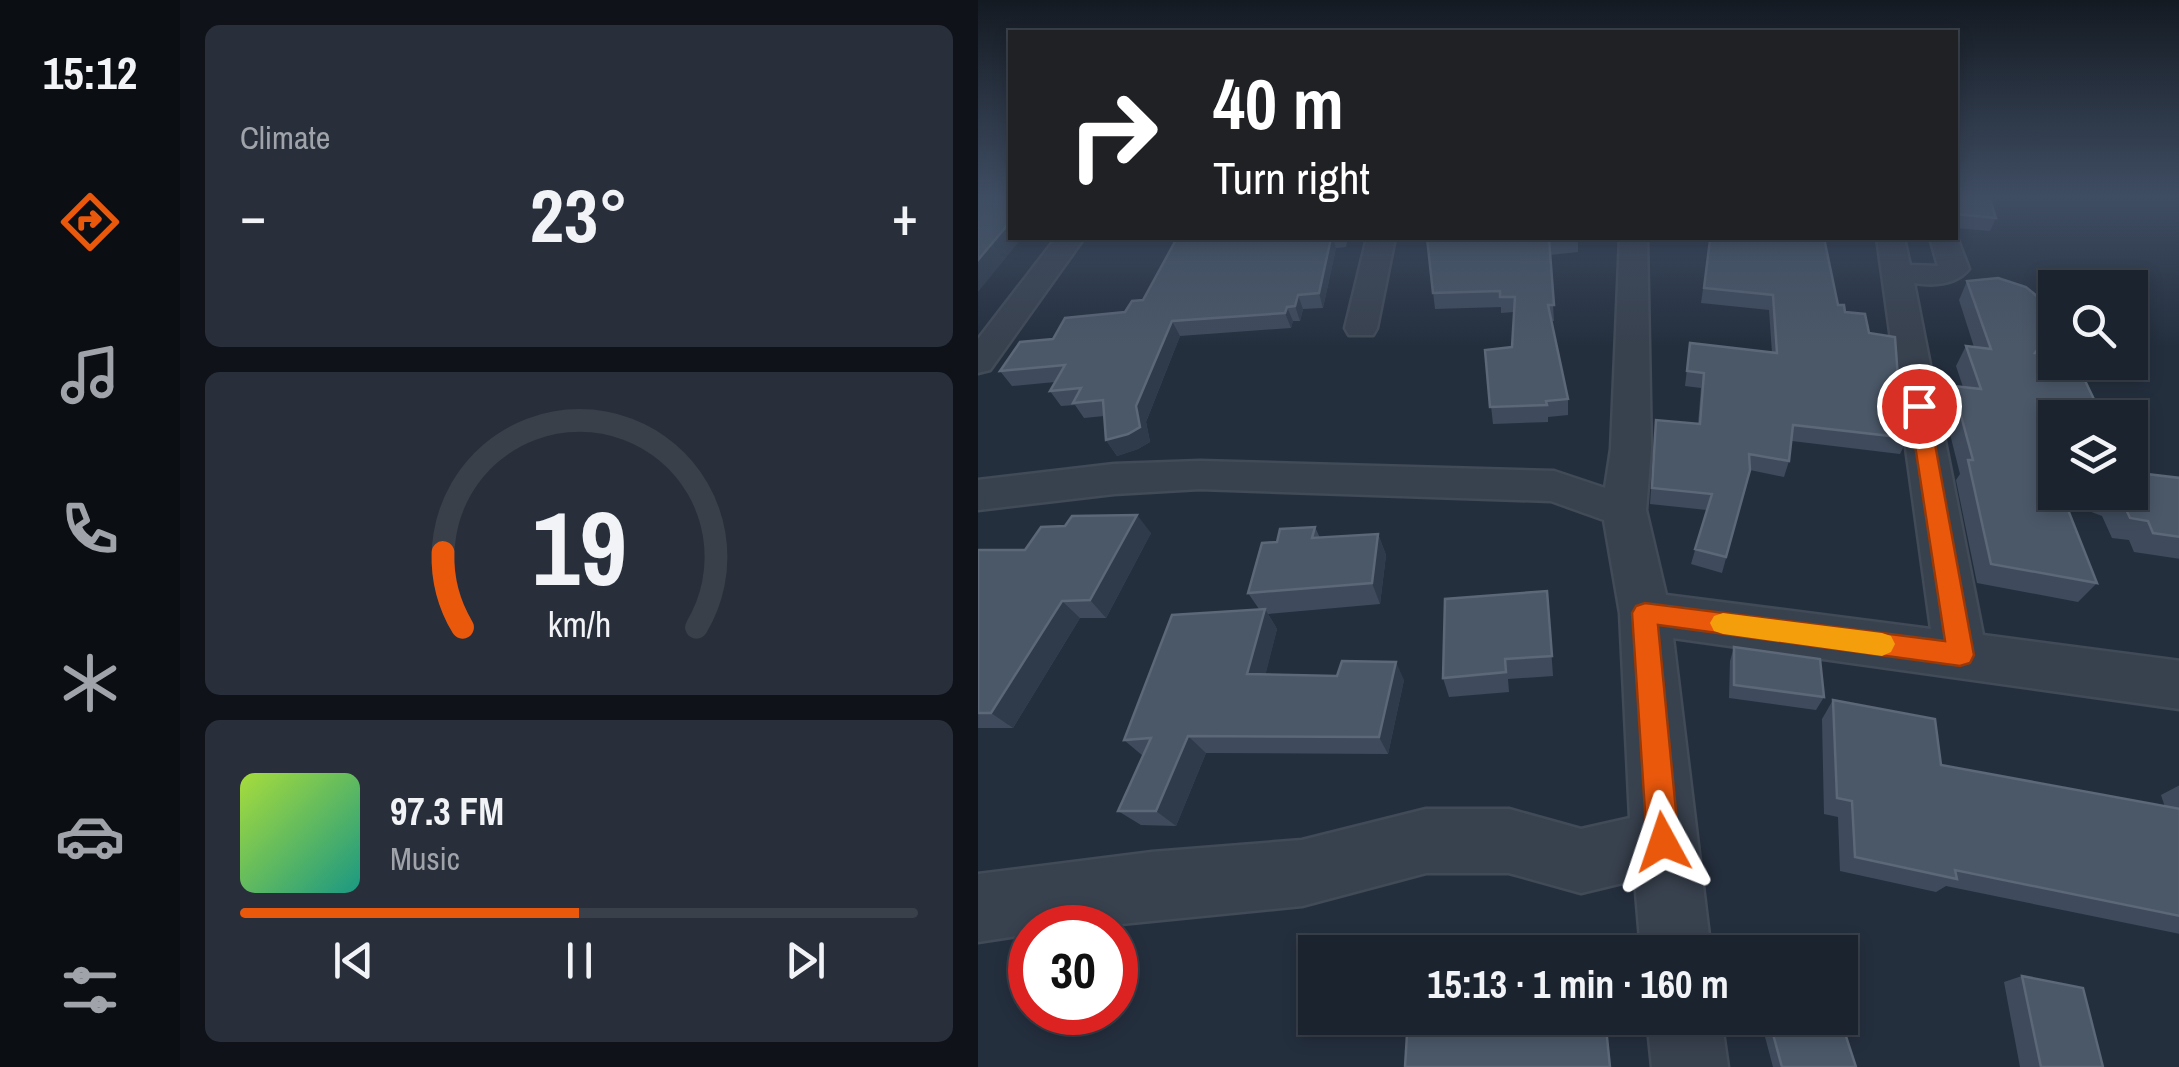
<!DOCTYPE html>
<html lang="en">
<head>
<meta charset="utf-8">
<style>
  :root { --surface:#1b232e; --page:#282f3a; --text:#f1f3f6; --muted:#a0a4aa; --line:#39404a; --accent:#ea580c }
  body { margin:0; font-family:"Archivo Narrow",sans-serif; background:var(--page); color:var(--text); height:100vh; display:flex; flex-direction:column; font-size:38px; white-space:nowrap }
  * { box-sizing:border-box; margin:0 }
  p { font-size:32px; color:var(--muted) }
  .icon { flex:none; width:55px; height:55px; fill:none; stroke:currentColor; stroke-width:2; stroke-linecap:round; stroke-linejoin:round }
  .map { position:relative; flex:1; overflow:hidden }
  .side { display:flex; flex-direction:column; gap:25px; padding:25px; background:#0f1319; width:798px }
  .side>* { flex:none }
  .top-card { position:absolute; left:30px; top:30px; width:950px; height:210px; border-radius:0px; box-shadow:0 5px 15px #0003,0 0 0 2px var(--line); background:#202124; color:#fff; overflow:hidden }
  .controls { position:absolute; left:1060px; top:270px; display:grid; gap:20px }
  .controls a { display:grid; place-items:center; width:110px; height:110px; border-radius:0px; background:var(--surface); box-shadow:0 5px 15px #0003,0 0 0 2px var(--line); font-size:50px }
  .speed { position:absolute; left:30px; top:905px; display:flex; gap:20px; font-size:50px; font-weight:700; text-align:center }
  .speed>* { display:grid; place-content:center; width:130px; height:130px; border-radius:50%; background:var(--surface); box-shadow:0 5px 15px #0003,0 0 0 2px var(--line); line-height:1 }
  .speed .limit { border:15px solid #d22; background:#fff; color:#111 }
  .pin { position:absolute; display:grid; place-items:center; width:85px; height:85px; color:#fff; margin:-42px; border:5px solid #fff; border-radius:50%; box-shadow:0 2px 10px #0007 }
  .me { position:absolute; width:110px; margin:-55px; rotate:355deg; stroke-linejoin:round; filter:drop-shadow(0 0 8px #0008) }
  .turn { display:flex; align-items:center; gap:35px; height:210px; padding:0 40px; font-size:45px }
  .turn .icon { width:130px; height:130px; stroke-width:2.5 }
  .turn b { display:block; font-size:70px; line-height:85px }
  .big { font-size:75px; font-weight:700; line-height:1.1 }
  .side .widget { flex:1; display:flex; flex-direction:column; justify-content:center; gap:15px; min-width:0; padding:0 35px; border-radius:15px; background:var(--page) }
  .side .dial { align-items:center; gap:0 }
  .dial svg { height:260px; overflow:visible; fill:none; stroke:var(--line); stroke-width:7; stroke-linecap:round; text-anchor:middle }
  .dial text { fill:var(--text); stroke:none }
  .song { display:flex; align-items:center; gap:30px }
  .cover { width:120px; height:120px; border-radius:15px; background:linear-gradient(135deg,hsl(80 70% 55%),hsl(170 70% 35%)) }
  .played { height:10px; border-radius:5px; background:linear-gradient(90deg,var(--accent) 50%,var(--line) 50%) }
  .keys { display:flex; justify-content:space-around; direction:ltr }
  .heat { display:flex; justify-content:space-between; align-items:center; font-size:55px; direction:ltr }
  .trip { position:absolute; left:320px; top:935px; width:560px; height:100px; border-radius:0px; background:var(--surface); box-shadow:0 5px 15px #0003,0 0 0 2px var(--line); font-weight:700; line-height:100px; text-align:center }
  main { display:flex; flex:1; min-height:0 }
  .tabs { display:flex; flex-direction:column; width:180px; justify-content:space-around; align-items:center; background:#0b0e12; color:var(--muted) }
  .tabs .icon { width:70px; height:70px }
  .tabs .current { color:var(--accent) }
  .tabs b { font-size:45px; color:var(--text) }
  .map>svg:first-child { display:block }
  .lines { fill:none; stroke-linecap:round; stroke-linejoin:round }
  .minor-casing { stroke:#414a57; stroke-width:5 }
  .minor { fill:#38414e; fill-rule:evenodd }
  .wall { fill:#3f4b5c }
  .shaded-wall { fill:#2f3b4b }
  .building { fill:#4b5868; stroke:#5c6777; stroke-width:2.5 }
  .route { fill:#ea580c; stroke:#983908; stroke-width:2.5 }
  .slow { fill:#f59e0b }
</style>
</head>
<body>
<main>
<nav class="tabs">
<b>15:12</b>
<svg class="icon current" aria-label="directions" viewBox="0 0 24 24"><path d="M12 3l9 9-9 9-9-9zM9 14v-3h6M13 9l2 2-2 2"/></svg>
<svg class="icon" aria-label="music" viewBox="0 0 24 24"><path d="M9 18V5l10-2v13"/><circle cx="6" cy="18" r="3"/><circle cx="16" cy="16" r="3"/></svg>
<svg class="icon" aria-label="phone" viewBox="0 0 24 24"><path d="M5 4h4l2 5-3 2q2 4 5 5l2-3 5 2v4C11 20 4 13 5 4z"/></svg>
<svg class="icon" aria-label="climate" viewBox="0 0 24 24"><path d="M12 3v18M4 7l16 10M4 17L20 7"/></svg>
<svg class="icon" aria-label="car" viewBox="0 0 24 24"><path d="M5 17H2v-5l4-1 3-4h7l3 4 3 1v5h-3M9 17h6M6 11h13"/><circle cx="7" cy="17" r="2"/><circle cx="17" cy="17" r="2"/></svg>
<svg class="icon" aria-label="filters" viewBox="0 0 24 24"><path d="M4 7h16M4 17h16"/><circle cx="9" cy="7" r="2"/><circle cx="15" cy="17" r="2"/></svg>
</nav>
<section class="side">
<div class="widget"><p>Climate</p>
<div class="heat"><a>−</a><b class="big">23°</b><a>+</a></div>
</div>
<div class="widget dial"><svg viewBox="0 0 100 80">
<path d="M14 69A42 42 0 1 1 86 69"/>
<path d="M14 69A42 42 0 0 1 8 46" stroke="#ea580c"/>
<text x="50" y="56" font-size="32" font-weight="700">19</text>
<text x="50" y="72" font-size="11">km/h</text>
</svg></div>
<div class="widget">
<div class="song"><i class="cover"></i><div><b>97.3 FM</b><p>Music</p></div></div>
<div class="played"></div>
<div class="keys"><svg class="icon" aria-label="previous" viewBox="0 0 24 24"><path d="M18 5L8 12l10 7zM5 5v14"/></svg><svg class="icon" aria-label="pause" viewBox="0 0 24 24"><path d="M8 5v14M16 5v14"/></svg><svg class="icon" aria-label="next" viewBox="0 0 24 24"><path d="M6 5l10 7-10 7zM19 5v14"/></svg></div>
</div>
</section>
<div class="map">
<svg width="1202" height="1067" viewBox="0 0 1202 1067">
  <rect width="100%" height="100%" fill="#242f3e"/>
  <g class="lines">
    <defs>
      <g id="minor">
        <path d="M978 235 991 269C978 285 955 286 936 283L1005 635 1202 661V709L695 638 733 952H663L657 880 603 893 531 873H448L324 906 103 928H52V934L0 942V874L174 852 324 840 448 809H531L603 829 652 818 642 613 626 520 573 501 222 489 136 494 0 510V480L136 464 222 461 576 471 627 488 633 449 642 238H669L673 449 668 510 688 595 953 629 899 238H926L932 265 960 266 952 238Z"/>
        <path d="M78 238H106L12 370 0 373V339Z"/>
        <path d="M389 238H417L399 328 395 335H371L367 328Z"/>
        <path d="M669 1018H743L750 1067H674Z"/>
      </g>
    </defs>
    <use href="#minor" class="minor-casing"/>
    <use href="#minor" class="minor"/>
  </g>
  <g class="wall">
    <path d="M978 196 1018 218 1012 231 978 228Z"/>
    <path d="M199 238H370L368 247 358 248 345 308 325 309 322 321H315L313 328 202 336 168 422 172 442 160 449 139 456 128 440 126 416 106 418 97 405 83 406 72 391 77 382 34 386 22 371 75 339 147 312 165 300Z"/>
    <path d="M449 238H604V241L600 242V252L572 255 576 321H573L590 399V415L570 417V422L515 424 507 350 534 347 536 312 523 313V307L457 309Z"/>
    <path d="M732 240 860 305 891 333 921 392 930 438 922 454 814 441 811 461 806 477 772 470 744 573 713 564 729 510 672 504 678 420 720 424 723 388 707 386 712 343 794 353 791 310 723 303Z"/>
    <path d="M989 281 1064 346 1059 353 1078 418V492H1152L1202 478V559L1156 552 1151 540 1134 538 1124 516 1087 502 1119 583 1100 602 999 583 978 480 982 474 965 406 975 386 985 387 978 366 988 346 996 347 981 300Z"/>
    <path d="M337 527 342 538 400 534 408 555 402 604 290 614 299 629 287 675 426 680 410 754 228 753 198 826 163 825 140 811 165 756 146 740 281 609 270 593 299 542Z"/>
    <path d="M173 533 128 618H102L35 728H0V550H47Z"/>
    <path d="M569 591 575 676 530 679 531 692 471 697 465 678Z"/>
    <path d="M756 647 846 697 838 710 751 698 752 661Z"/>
    <path d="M855 700 963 765 1187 807 1183 795 1202 785V934L968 886 958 892 862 871 860 817 846 814 844 719Z"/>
    <path d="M1044 976 1125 1067H1042L1026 982Z"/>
    <path d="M784 1018H862L878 1067H795L787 1037Z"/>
  </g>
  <g class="shaded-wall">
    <path d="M32 222V238H44L0 292V260Z"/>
    <path d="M353 238H355L358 248 345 308 341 293Z"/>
    <path d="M320 295 325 309 322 321 317 306Z"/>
    <path d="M309 307 315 321 313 328 307 313Z"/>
    <path d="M194 321 202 336 168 422 172 442 160 449 139 456 128 440 158 406Z"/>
    <path d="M159 515 173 533 128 618 112 600Z"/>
    <path d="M400 534 408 555 402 604 394 583Z"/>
    <path d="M84 601 102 618 35 728 13 713Z"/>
    <path d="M287 609 299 629 283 693 269 674Z"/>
    <path d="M418 662 426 680 410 754 401 737Z"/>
    <path d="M210 736 228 753 198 826 178 811Z"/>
  </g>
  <g class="building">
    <path d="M0 196H32V222L0 260Z"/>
    <path d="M978 196H1011L1018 218 978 214Z"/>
    <path d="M199 238H353L341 293 320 295 317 306 309 307 307 313 194 321 158 406 162 427 150 434 128 440 125 400 95 403 103 388 72 391 87 365 22 371 42 342 75 339 87 318 147 312 154 301 165 300Z"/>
    <path d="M449 238H592L571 239 576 305H570L590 399 568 401 569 405 512 407 507 350 534 347 537 297H522V291L455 293Z"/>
    <path d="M736 238H846L860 305H866L867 312 887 314 891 333 917 337 921 392 930 438 815 425 811 461 771 454 772 470 748 557 717 549 734 494 674 488 678 420 722 424 726 373 709 371 712 343 799 353 795 295 726 288 732 240H736Z"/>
    <path d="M1020 278 1048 287 1060 297 1076 327 1057 353 1078 355V362H1098L1125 418H1078V474L1075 473 1078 479V492H1083L1119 583 1013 564 990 460H995L975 386 1003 389 988 346 1013 349 989 281Z"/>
    <path d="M1152 472 1202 478V537L1175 533 1170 521 1152 518 1142 496 1131 492H1152Z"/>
    <path d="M159 515 112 600 84 601 13 713H0V550H47L63 527 87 526 94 516Z"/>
    <path d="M337 527 334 538 400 534 394 583 270 593 284 543 299 542 302 529Z"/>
    <path d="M569 591 574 656 527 659 528 672 465 678 467 599Z"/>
    <path d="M287 609 269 674 359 676 364 661 418 662 401 737 210 736 178 811H140L173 738 146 740 194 615Z"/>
    <path d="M756 647 842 659 846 697 756 685Z"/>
    <path d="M855 700 957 719 963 765 1202 809V916L977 870 979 879 877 857 874 801 859 798Z"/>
    <path d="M836 942 840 952H783L782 949H806Z"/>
    <path d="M1044 976 1105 988 1125 1067H1063Z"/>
    <path d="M430 1018H627L632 1067H427Z"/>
    <path d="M793 1018H862L878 1067H804L795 1034Z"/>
  </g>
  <linearGradient id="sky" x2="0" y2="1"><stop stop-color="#141a22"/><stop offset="0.57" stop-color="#3f4d63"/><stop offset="1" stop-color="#3f4d63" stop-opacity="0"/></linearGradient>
  <rect width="1202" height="346" fill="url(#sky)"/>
  <path class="route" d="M941 400 950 406 996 655 992 663 982 666 680 625 701 842 697 854 685 858 674 854 669 842 654 613 658 606 667 603 967 641 931 406Z"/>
  <path class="slow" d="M745 613 904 633 913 636 917 644 913 652 904 656 745 634 736 631 732 623 736 616Z"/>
</svg>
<div class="controls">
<a><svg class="icon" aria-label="search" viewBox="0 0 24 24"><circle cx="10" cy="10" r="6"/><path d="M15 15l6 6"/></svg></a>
<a><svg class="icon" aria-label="layers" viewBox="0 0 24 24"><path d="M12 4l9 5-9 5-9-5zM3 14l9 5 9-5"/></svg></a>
</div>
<div class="speed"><div class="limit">30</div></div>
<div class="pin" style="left:941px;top:406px;background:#d93025"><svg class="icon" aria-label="arrive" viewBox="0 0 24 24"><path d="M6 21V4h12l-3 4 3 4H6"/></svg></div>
<svg class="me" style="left:685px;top:842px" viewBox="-20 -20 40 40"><path d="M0-17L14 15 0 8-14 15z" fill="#ea580c" stroke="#fff" stroke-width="4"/></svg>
<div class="trip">15:13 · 1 min · 160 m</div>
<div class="top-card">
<div class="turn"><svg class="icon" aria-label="right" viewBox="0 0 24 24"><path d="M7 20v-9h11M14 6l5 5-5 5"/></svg><div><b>40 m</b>Turn right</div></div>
</div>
</div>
</main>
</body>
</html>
